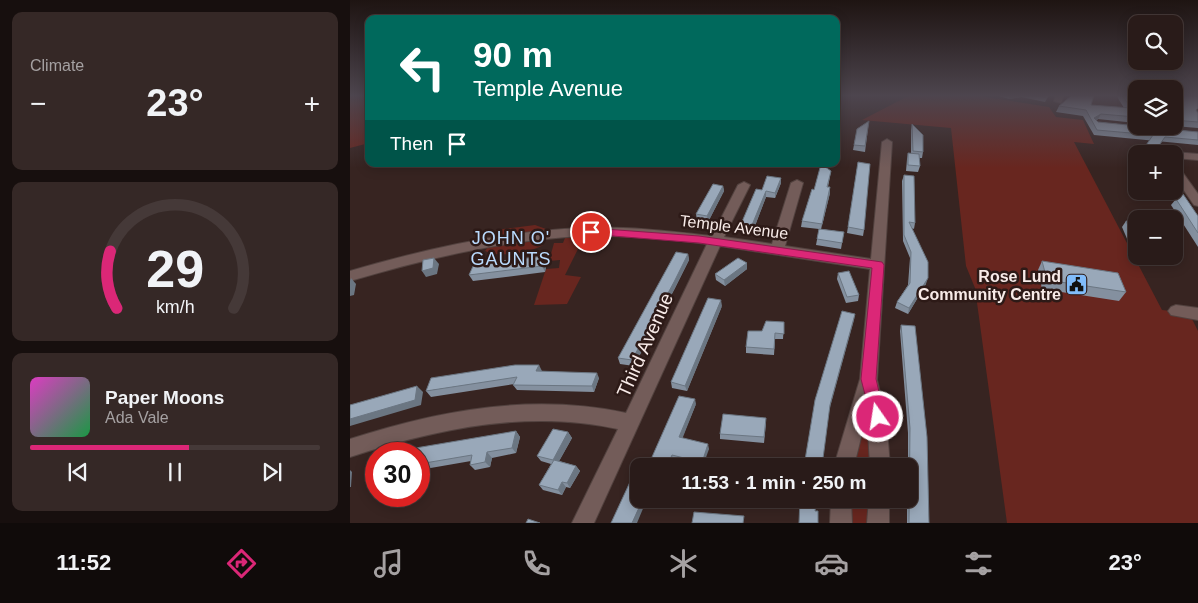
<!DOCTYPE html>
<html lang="en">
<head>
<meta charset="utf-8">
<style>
  :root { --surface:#291b19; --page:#352826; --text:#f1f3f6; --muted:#a5a1a2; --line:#453938; --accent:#db2777 }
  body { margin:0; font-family:Arial,sans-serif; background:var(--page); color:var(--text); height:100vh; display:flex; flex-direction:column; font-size:19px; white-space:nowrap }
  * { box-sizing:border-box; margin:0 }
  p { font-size:16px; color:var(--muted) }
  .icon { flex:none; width:28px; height:28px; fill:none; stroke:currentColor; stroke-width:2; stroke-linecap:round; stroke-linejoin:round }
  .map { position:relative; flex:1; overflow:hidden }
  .panel { display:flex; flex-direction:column; gap:12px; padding:12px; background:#170f0e; width:350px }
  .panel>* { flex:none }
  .hud { position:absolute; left:15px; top:15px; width:475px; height:152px; border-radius:10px; box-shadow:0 2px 12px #0003,0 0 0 1px var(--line); background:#00695c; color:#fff; overflow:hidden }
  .controls { position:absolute; left:778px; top:15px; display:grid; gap:10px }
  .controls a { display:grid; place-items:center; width:55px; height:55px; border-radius:10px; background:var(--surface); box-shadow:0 2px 12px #0003,0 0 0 1px var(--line); font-size:25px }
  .speed { position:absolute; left:15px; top:442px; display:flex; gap:10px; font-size:25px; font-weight:700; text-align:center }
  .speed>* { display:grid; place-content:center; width:65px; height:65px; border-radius:50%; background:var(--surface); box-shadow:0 2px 12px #0003,0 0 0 1px var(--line); line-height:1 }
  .speed .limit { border:8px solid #d22; background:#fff; color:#111 }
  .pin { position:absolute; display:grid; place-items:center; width:42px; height:42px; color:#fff; margin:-21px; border:2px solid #fff; border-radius:50%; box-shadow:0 1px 5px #0007 }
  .me { position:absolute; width:55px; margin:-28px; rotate:347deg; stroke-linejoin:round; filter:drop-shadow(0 0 4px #0008) }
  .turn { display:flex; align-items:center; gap:18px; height:105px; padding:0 25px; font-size:22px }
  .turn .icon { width:65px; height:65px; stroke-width:2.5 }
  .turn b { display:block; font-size:35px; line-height:42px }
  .then { display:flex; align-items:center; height:48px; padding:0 25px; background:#0003; gap:10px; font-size:19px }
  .big { font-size:38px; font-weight:800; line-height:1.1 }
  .panel .tile { flex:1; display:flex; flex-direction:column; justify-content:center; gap:8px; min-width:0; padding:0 18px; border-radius:10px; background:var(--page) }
  .panel .dial { align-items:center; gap:0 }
  .dial svg { height:130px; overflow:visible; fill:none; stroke:var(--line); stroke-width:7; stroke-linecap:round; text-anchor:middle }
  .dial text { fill:var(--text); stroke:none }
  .song { display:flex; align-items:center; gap:15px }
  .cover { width:60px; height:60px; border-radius:8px; background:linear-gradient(135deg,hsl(310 70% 55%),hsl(140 70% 35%)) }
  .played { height:5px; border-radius:2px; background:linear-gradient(90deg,var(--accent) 55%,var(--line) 55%) }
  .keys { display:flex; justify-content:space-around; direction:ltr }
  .heat { display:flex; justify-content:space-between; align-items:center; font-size:28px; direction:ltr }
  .trip { position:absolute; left:280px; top:458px; width:288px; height:50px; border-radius:10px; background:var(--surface); box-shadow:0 2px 12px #0003,0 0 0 1px var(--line); font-weight:800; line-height:50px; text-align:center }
  .dock { display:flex; height:80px; justify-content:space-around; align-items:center; background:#100b0a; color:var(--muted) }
  .dock .icon { width:35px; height:35px }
  .dock .active { color:var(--accent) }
  .dock b { font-size:22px; color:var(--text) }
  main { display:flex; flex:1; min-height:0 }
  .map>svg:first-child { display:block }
  .green { fill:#68261f }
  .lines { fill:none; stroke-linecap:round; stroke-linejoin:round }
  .minor-casing { stroke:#52423f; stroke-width:2 }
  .minor { fill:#735c59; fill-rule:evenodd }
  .wall { fill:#84909f }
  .shaded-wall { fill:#6b7682 }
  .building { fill:#99a8b9; stroke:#6b7682 }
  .route { fill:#db2777; stroke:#8e194d }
  .labels { text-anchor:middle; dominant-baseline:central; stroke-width:5; stroke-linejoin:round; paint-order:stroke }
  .street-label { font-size:16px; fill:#f8ebe8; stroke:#2d1a17 }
  .poi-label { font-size:16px; font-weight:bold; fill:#f8ebe8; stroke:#2d1a17; text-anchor:end }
  .neighbourhood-label { font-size:18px; letter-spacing:1px; fill:#badbfe; stroke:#2d1a17 }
  .near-street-label { font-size:19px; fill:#f8ebe8; stroke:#2d1a17 }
</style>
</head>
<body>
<main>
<section class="panel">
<div class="tile"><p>Climate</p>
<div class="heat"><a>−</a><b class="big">23°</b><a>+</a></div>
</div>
<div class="tile dial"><svg viewBox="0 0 100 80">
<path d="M14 69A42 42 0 1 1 86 69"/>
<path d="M14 69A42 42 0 0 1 10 34" stroke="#db2777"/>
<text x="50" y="56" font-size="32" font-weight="700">29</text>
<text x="50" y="72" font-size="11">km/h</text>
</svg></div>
<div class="tile">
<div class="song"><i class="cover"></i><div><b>Paper Moons</b><p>Ada Vale</p></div></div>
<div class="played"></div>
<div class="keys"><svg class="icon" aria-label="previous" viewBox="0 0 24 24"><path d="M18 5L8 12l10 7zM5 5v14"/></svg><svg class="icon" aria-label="pause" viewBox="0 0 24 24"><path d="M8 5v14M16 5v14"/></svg><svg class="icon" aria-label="next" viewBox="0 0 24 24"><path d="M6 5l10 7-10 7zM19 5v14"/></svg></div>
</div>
</section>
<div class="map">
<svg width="848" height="523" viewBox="0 0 848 523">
  <rect width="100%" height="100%" fill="#372421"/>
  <g class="green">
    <path d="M0 95H19V143L0 148Z"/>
    <path d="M560 95H623L699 107 706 117 733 120 744 144 724 142 812 310 839 313 848 331V523H657L625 288 616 266 601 128 512 120Z"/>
    <path d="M185 225 196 229 190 232 143 238 140 236 153 229Z"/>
    <path d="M234 237 215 275 231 277 217 304 184 305 196 269 209 268 210 260 199 261 204 243H213L215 238Z"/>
    <path d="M193 240V245C180 253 149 258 135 251L138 247Z"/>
    <path d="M515 417H518L524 450V466H500L502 454Z"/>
    <path d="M498 499H523L521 523H500Z"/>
  </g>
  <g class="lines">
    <defs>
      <g id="minor">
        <path d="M706 95H714L711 103 704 101Z"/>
        <path d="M537 139 542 142 527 380 536 417 540 466H520L517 413 504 466H484L510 379 520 269 370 246 244 523H222L268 429C178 409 86 429 0 457V439C90 410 182 393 276 413L357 244C316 239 273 235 232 236 154 240 75 259 0 281V271C75 249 154 231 232 228 275 226 319 231 362 236L388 185 394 182 400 185 374 237 422 244 441 183 447 180 453 183 435 246 521 259 532 142Z"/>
        <path d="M813 151 818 152 819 154H808Z"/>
        <path d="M824 152 848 154V160L824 158V154H820Z"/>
        <path d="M824 165 828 166 848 194V206L844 205 824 176Z"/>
        <path d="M826 305 848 308V320L821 315 818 311 821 307Z"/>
        <path d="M481 499H501L502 523H480Z"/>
        <path d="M519 499H539V523H517Z"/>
      </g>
    </defs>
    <use href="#minor" class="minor-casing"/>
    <use href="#minor" class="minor"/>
  </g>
  <g class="wall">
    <path d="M646 95H699L695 102 671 97 659 99Z"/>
    <path d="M766 95H786V123L748 119 746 121 748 122 848 132V145L744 135 733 116 706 112 709 106 741 105 774 108Z"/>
    <path d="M824 95 848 113V128L824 126Z"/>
    <path d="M519 121 515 152 503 150 507 129Z"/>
    <path d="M562 124 573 152 572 158H569L570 166 568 172 556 171 557 159 558 153 561 154V130Z"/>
    <path d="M508 162 514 230 513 236 497 233Z"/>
    <path d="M481 171 478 187 480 193 471 229 494 232 491 249 466 245 469 229 451 227 452 221 464 190Z"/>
    <path d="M554 175 565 223 564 229 562 228 576 284 558 314 545 308 547 302 558 285 560 258 553 241 552 181Z"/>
    <path d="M431 178V183L425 198 416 197 403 231 392 230 391 224 412 190Z"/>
    <path d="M373 186 374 191 358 222 347 220 346 214Z"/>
    <path d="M826 199 848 216V247L821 205Z"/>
    <path d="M776 221 786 223V242L778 241 772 227Z"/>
    <path d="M338 254 339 260 325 288 284 366 270 364 268 358Z"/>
    <path d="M692 261 776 292 769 301 692 289 688 270Z"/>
    <path d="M197 262 195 272 123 281 119 275Z"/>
    <path d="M397 263V269L375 286 366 280 365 274Z"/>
    <path d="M488 273 509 295 508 301 496 303 487 279Z"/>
    <path d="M372 306 337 391 322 388 321 382Z"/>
    <path d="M434 322 433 339H425L424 355 396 353V347L412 331Z"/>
    <path d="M551 325 579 523H557V499H559V466H558V433L550 331Z"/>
    <path d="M192 371 249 378 244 392 167 390 163 385 164 384 81 397 76 391Z"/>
    <path d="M346 404 332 438 359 449 340 464 323 460 321 466H298Z"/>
    <path d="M416 423 414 443 370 439V434Z"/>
    <path d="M166 431 170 437 166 453 142 458 140 467 125 470 120 465 121 461 69 470V454Z"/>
    <path d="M218 432 222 438 209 461 226 466 230 471 220 488 216 487 212 495 193 490 189 485 201 464 191 461 187 456Z"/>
  </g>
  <g class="shaded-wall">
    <path d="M660 95H672L671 97 659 99Z"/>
    <path d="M751 114 748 119 743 123 744 118Z"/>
    <path d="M431 178V183L425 198V193Z"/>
    <path d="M373 186 374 191 358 222 357 216Z"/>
    <path d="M480 187V193L471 230 472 224Z"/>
    <path d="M416 191V197L403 231 402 225Z"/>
    <path d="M338 254 339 260 325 288 284 366 282 360Z"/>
    <path d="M195 256 197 262 195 272 192 266Z"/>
    <path d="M84 258 89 264 87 274 76 277 72 271Z"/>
    <path d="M397 263V269L375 286 374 280Z"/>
    <path d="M1 278 6 284 4 295 0 296V281Z"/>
    <path d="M578 278 576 284 558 314 559 308Z"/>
    <path d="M371 300 372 306 337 391 335 386Z"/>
    <path d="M505 314 504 320 479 411 480 405Z"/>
    <path d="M189 365 192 371H186Z"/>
    <path d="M247 373 249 378 244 392 242 386Z"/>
    <path d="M67 386 73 392 71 405 0 426V419Z"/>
    <path d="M345 399 346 404 331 442 329 437Z"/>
    <path d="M166 431 170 437 166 453 162 448Z"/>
    <path d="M218 432 222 438 207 465 203 460Z"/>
    <path d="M358 444 359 449 353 466H351Z"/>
    <path d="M137 452 142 458 140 467 135 462Z"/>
    <path d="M322 455 323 460 321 466H317Z"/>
    <path d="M226 466 230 471 220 488 217 483Z"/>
    <path d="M0 470 2 472 1 487H0Z"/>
    <path d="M212 482 216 487 212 495 208 490Z"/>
    <path d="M293 499H297L287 523H282Z"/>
  </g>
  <g class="building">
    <path d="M685 95H699L697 98Z"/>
    <path d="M722 95H744L741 105 781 108 772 95H786V117L751 114 744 118 748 122 848 132V140L815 137 803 154H790L803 135 747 130 736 110 709 106Z"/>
    <path d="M824 95 848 96V108L846 110 848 113V122L824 120Z"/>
    <path d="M519 121 515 146 504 145 507 129Z"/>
    <path d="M562 124 573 135V152L563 151Z"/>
    <path d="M558 153 569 154 570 166 558 165Z"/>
    <path d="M508 162 520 164 514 230 498 227Z"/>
    <path d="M471 164 481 171 477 187H480L472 224 452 221 462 189 464 190Z"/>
    <path d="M554 175 564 176 565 223 559 222 578 262V278L559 308 547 302 560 283 561 252 554 235Z"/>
    <path d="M417 176 431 178 425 193 416 191 402 225 391 224 406 189 412 190Z"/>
    <path d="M363 184 373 186 357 216 346 214Z"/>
    <path d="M833 194 848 216V233L826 199Z"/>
    <path d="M776 221 786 223V235H782Z"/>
    <path d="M469 229 494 232 492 243 467 239Z"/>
    <path d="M326 252 338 254 324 282 282 360 268 358Z"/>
    <path d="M195 256 192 266 119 275 124 264Z"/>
    <path d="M84 258 83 268 72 271 73 260Z"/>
    <path d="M388 258 397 263 374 280 365 274Z"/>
    <path d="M692 261 768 273 776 292 697 280Z"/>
    <path d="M499 271 509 295 497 297 488 273Z"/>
    <path d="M358 298 371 300 335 386 321 382Z"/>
    <path d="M492 311 505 314 480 405 472 466H454L465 400Z"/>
    <path d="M416 321 434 322V334L425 333 424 349 396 347 398 331H412Z"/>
    <path d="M551 325 565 326 577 437 579 523H559L560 428Z"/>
    <path d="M165 365H189L186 371 247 373 242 386 163 385 167 377 76 391 81 378Z"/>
    <path d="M67 386 65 400 0 419V405Z"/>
    <path d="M329 396 345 399 329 437 358 444 351 466H339L342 460 322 455 317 466H298Z"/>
    <path d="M373 414 416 418 414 437 370 434Z"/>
    <path d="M203 429 218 432 203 460 187 456Z"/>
    <path d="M166 431 162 448 137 452 135 462 120 465 122 455 69 464V454H30Z"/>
    <path d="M204 460 226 466 217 483 212 482 208 490 189 485Z"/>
    <path d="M26 462V471L22 472Z"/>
    <path d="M280 482 289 485V499H293L282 523H261Z"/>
    <path d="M450 499H467L465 511H468V523H449Z"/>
    <path d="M344 512 394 516 393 523H342Z"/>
    <path d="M178 519 190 523H176Z"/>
  </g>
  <linearGradient id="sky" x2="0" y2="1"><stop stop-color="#1e1412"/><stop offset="0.57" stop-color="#4d454e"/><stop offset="1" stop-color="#4d454e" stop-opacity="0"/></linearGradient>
  <rect width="848" height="168" fill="url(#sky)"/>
  <path class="route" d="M241 228 349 236 532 262 534 265 526 379 535 417 533 422 528 424 522 422 511 379 522 268 349 243 238 234V229Z"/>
  <defs>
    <symbol id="civic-square" viewBox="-11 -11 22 22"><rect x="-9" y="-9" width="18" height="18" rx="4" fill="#81bcfa" stroke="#2d1a17"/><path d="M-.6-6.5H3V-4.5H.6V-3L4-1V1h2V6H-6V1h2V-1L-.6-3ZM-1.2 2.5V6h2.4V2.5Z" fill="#111"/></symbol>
  </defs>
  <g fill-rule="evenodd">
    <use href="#civic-square" x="714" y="272" width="25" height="25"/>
  </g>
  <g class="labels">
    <g class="street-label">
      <text transform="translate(384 227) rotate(7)">Temple Avenue</text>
    </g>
    <g class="poi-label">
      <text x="711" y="276">Rose Lund<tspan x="711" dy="18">Community Centre</tspan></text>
    </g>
    <g class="neighbourhood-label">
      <text x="161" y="238">JOHN O'<tspan x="161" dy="21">GAUNTS</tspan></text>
    </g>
    <g class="near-street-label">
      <text transform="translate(295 345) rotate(-66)">Third Avenue</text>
    </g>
  </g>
</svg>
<div class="controls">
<a><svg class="icon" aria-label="search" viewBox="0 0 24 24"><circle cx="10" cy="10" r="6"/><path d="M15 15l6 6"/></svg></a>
<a><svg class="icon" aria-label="layers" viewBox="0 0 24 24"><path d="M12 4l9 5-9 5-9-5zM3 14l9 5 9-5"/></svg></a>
<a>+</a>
<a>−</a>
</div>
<div class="speed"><div class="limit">30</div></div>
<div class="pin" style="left:241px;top:232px;background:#d93025"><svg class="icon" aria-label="arrive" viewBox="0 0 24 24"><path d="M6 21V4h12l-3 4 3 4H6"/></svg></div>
<svg class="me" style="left:528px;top:417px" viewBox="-20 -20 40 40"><circle r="17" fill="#db2777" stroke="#fff" stroke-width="3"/><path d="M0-11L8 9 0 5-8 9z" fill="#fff"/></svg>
<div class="trip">11:53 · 1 min · 250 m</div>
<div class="hud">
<div class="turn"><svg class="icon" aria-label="left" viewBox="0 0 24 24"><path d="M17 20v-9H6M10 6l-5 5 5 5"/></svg><div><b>90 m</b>Temple Avenue</div></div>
<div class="then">Then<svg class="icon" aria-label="arrive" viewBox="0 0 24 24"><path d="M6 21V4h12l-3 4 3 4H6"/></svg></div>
</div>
</div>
</main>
<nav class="dock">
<b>11:52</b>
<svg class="icon active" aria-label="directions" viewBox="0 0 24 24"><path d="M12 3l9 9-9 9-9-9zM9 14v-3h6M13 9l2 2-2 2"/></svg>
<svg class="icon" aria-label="music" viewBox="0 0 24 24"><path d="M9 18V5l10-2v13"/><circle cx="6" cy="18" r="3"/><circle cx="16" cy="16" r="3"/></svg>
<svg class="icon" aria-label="phone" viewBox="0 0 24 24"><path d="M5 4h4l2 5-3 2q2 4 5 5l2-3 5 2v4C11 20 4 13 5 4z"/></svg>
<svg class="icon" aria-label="climate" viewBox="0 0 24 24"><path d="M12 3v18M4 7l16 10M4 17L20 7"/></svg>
<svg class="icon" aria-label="car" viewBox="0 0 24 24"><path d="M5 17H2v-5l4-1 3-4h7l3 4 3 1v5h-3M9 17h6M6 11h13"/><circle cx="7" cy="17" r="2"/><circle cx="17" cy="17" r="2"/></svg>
<svg class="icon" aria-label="filters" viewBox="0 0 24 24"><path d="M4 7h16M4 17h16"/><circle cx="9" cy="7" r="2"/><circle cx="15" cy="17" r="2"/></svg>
<b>23°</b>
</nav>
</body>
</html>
